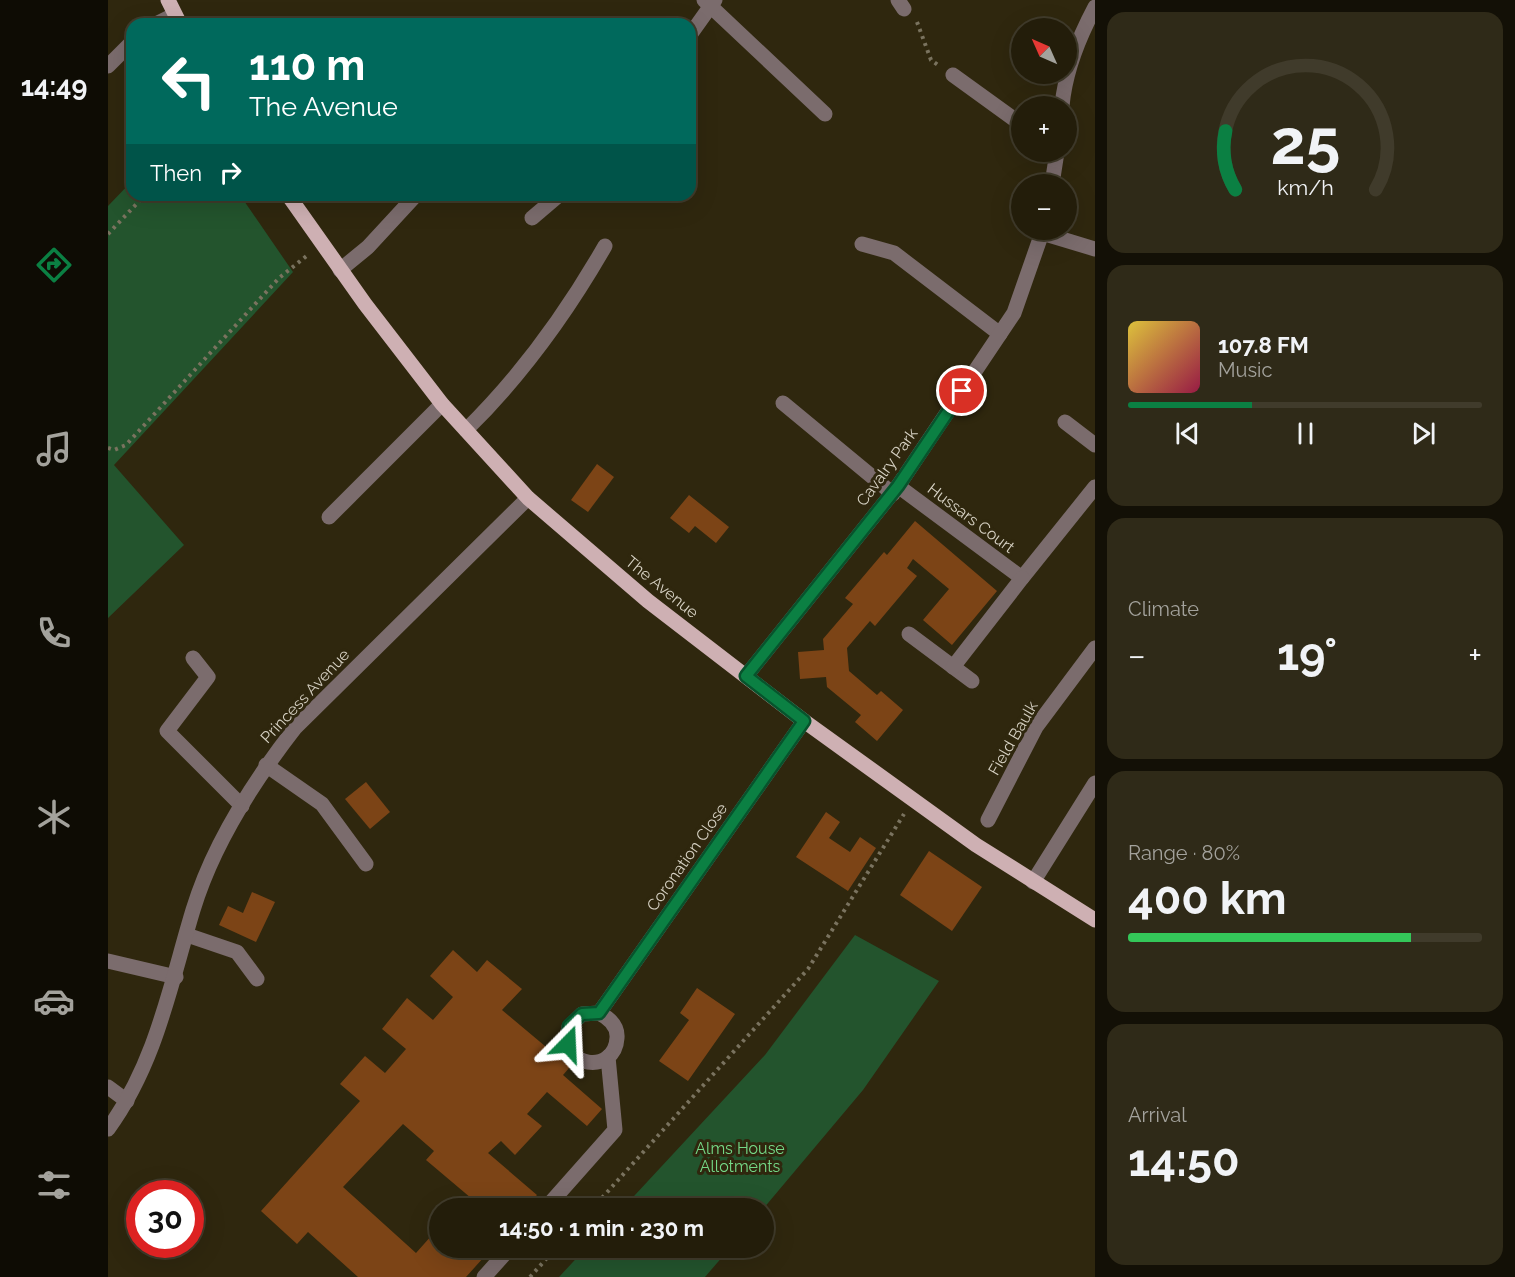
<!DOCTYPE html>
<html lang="en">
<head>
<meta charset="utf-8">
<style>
  :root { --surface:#231d0a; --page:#2f2a18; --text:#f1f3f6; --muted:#a3a29c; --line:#403b2b; --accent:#0b8043 }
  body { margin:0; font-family:Raleway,sans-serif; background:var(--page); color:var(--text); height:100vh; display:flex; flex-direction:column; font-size:22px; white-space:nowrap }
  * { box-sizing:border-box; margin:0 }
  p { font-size:20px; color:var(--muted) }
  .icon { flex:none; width:33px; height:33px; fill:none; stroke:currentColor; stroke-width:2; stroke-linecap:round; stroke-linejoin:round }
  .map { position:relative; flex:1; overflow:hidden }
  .sheet { display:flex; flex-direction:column; gap:12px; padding:12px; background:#131006; width:420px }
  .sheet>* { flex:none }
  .guide { position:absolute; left:18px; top:18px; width:570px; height:183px; border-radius:18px; box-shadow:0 6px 24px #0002,0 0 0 2px var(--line); background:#00695c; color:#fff; overflow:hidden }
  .needle { width:39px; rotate:315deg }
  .buttons { position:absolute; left:903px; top:18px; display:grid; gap:12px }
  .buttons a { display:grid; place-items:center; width:66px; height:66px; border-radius:50%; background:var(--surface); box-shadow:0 6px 24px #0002,0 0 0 2px var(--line); font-size:30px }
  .speed { position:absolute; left:18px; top:1180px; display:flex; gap:12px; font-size:30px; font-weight:700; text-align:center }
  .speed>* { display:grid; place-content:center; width:78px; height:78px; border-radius:50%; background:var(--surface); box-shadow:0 6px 24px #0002,0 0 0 2px var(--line); line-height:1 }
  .speed .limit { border:9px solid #d22; background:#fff; color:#111 }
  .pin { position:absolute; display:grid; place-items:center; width:51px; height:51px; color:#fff; margin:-26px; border:3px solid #fff; border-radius:50%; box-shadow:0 2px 6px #0007 }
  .me { position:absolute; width:66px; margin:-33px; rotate:21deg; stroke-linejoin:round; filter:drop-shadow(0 0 4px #0008) }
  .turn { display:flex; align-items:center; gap:21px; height:126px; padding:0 24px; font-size:27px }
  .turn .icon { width:78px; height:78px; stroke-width:2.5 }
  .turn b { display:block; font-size:42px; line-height:51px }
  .then { display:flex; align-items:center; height:57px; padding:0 24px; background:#0003; gap:12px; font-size:22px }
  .big { font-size:45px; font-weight:700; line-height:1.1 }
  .sheet .card { flex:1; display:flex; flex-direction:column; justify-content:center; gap:9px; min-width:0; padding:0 21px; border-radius:18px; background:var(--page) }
  .sheet .dial { align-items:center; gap:0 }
  .dial svg { height:156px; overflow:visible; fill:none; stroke:var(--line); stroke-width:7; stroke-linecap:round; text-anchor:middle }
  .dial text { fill:var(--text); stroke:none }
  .song { display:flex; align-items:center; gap:18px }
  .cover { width:72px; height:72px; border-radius:9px; background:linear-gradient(135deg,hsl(50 70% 55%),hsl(340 70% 35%)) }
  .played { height:6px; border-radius:3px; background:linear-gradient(90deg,var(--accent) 35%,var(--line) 35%) }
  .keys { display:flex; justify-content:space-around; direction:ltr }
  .heat { display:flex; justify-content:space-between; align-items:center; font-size:33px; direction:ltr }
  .charge { height:9px; border-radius:4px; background:linear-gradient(90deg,#34c759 80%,var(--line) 0) }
  .trip { position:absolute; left:321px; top:1198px; width:345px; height:60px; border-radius:30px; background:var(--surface); box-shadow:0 6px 24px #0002,0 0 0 2px var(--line); font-weight:700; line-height:60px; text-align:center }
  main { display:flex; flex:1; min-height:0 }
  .dock { display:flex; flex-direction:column; width:108px; justify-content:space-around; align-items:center; background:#0e0c04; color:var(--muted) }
  .dock .icon { width:42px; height:42px }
  .dock .selected { color:var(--accent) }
  .dock b { font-size:27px; color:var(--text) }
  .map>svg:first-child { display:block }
  .green { fill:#23542d }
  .building { fill:#7c4416 }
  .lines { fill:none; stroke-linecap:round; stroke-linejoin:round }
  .path { stroke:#7a735f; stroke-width:4; stroke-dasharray:3 4.5; stroke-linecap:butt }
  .minor { stroke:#7b6c6d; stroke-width:15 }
  .major { stroke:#ceb0b3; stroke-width:15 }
  .route-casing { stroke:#07532c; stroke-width:15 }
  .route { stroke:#0b8043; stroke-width:10 }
  .labels { text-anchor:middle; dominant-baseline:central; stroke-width:6; stroke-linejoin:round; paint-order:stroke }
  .street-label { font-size:16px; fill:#d6d1c3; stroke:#2f270e }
  .park-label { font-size:16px; fill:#75da88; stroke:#2f270e }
</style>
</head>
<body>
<main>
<nav class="dock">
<b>14:49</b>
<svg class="icon selected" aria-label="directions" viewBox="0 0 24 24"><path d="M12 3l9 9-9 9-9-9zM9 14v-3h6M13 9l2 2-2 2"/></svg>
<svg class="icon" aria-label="music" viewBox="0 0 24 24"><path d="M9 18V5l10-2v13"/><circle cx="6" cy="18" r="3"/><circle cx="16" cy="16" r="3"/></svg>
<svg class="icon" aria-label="phone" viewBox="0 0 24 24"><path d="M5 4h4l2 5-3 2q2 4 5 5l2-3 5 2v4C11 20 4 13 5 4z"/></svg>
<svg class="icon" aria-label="climate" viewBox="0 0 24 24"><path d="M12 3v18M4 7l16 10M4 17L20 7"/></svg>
<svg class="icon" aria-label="car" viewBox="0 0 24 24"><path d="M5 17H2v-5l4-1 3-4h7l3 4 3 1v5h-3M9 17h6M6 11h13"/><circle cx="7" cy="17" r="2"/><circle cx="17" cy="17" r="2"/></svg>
<svg class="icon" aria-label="filters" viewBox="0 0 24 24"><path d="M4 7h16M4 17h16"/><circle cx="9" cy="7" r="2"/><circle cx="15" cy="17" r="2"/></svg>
</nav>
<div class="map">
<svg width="987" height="1277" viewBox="0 0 987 1277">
  <rect width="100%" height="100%" fill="#2f270e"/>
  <g class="green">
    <path d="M24 181V195H132L185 272 6 465 76 545 0 618V206Z"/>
    <path d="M747 935 831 981 755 1090 655 1209H514L657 1055Z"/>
    <path d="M478 1248H622L597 1277H451Z"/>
  </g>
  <g class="building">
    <path d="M489 464 506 477 480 512 463 500Z"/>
    <path d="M581 495 621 527 608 543 587 526 581 533 562 518Z"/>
    <path d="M807 521 889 591 844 645 815 620 841 589 805 559 799 568 809 576 767 626 762 621 739 648 741 671 769 695 773 691 795 710 769 741 747 722 753 715 719 687 718 677 692 679 690 652 716 650 715 639 745 604 737 598 776 552 779 555Z"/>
    <path d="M258 782 282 812 262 829 237 799Z"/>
    <path d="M718 812 732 822 721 838 742 852 752 837 768 848 740 891 688 857Z"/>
    <path d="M821 851 874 887 844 931 792 895Z"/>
    <path d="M144 892 167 902 148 942 111 925 120 906 135 913Z"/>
    <path d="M345 950 369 972 379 960 414 989 394 1010 462 1067 455 1075 494 1109 479 1126 439 1092 419 1114 434 1126 407 1155 393 1141 380 1153 429 1195 416 1209H376L318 1160 326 1151 295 1124 235 1187 308 1253 332 1226V1248H366L376 1257 358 1277H250L200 1232 189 1244 153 1211 252 1101 232 1084 257 1056 277 1073 298 1049 274 1029 299 998 325 1020 345 997 322 976Z"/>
    <path d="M589 988 627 1014 580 1081 551 1061 581 1020 572 1013Z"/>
  </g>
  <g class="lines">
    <g class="path">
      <path d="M809 22 823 60 830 65"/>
      <path d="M0 234 37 195"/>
      <path d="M0 448 6 450 18 445 171 278 201 254"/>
      <path d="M484 1209 700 969 796 814"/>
      <path d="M422 1277 448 1248"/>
    </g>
    <g class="minor">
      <path d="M596 0 717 114"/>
      <path d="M790 0 796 9"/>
      <path d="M48 24 66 15"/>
      <path d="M582 35 607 0"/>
      <path d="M0 66 24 42"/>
      <path d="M845 75 914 125"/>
      <path d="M954 106C957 73 971 37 987 7"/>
      <path d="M944 184 949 152"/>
      <path d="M424 218 451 195"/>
      <path d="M934 233 987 249"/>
      <path d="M754 244 786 253 892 334"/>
      <path d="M232 270 260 247 308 195"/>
      <path d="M675 403 785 494"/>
      <path d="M957 422 987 445"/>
      <path d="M358 430C414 375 458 314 497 246"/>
      <path d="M790 486 914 578 987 487"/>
      <path d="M221 517 334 404"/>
      <path d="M801 634 864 681"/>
      <path d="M85 658 100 677 59 731 134 806"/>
      <path d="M845 667 914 578"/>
      <path d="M638 676 790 486 906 313 935 230"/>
      <path d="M158 765 214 804 258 864"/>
      <path d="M880 820 928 727 987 648"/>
      <path d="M925 882 987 783"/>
      <path d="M79 935 129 952 149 979"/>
      <path d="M0 961 68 977"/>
      <path d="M491 1013 474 1014 461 1027C450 1069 507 1075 509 1038 510 1026 501 1018 491 1013L696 721"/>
      <path d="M0 1087 19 1101"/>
      <path d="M0 1129C48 1063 62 986 85 910 105 844 145 782 187 728L420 498"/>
      <path d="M437 1209 507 1130 500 1057"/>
      <path d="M376 1277 402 1248"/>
    </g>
    <g class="major">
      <path d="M60 0 72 24"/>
      <path d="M180 195 257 304 334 404 420 498 540 601 696 721 868 845 987 920"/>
    </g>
  </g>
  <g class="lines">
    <defs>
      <path id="route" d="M460 1044 461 1026 474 1014 491 1013 696 721 638 676 790 486 854 391"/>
    </defs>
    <use href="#route" class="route-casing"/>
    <use href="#route" class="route"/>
  </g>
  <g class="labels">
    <g class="street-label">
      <text transform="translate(779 467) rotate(-54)">Cavalry Park</text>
      <text transform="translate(863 518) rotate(37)">Hussars Court</text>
      <text transform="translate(554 587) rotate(39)">The Avenue</text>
      <text transform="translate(197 696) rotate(-47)">Princess Avenue</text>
      <text transform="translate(905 738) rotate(-60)">Field Baulk</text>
      <text transform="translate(579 857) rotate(-55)">Coronation Close</text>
    </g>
    <g class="park-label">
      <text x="632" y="1148">Alms House<tspan x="632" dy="18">Allotments</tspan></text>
    </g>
  </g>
</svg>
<div class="buttons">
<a><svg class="needle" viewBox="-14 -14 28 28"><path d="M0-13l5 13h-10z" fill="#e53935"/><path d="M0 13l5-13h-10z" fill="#a3a29c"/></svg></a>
<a>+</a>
<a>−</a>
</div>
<div class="speed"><div class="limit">30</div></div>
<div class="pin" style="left:854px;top:391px;background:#d93025"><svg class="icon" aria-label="arrive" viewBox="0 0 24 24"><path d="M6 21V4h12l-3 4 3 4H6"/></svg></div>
<svg class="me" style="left:460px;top:1044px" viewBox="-20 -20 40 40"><path d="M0-17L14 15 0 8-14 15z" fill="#0b8043" stroke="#fff" stroke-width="4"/></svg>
<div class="trip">14:50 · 1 min · 230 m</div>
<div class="guide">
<div class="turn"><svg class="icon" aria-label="left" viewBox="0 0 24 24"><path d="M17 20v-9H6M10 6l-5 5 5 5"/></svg><div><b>110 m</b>The Avenue</div></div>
<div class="then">Then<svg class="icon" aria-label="right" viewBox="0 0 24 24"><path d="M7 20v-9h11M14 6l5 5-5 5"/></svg></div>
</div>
</div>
<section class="sheet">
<div class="card dial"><svg viewBox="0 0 100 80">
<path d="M14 69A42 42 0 1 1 86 69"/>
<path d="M14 69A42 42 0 0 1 9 39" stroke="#0b8043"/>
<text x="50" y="56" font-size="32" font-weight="700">25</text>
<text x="50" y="72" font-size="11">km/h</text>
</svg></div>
<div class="card">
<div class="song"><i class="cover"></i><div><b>107.8 FM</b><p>Music</p></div></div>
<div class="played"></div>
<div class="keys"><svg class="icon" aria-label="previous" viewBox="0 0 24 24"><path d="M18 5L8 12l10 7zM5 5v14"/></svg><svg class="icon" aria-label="pause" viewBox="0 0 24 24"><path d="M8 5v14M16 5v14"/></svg><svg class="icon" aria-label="next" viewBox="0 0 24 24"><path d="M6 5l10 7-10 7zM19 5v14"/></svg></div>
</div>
<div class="card"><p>Climate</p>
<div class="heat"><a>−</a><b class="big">19°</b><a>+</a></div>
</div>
<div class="card"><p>Range · 80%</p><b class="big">400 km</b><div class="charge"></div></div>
<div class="card"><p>Arrival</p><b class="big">14:50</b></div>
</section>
</main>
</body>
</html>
